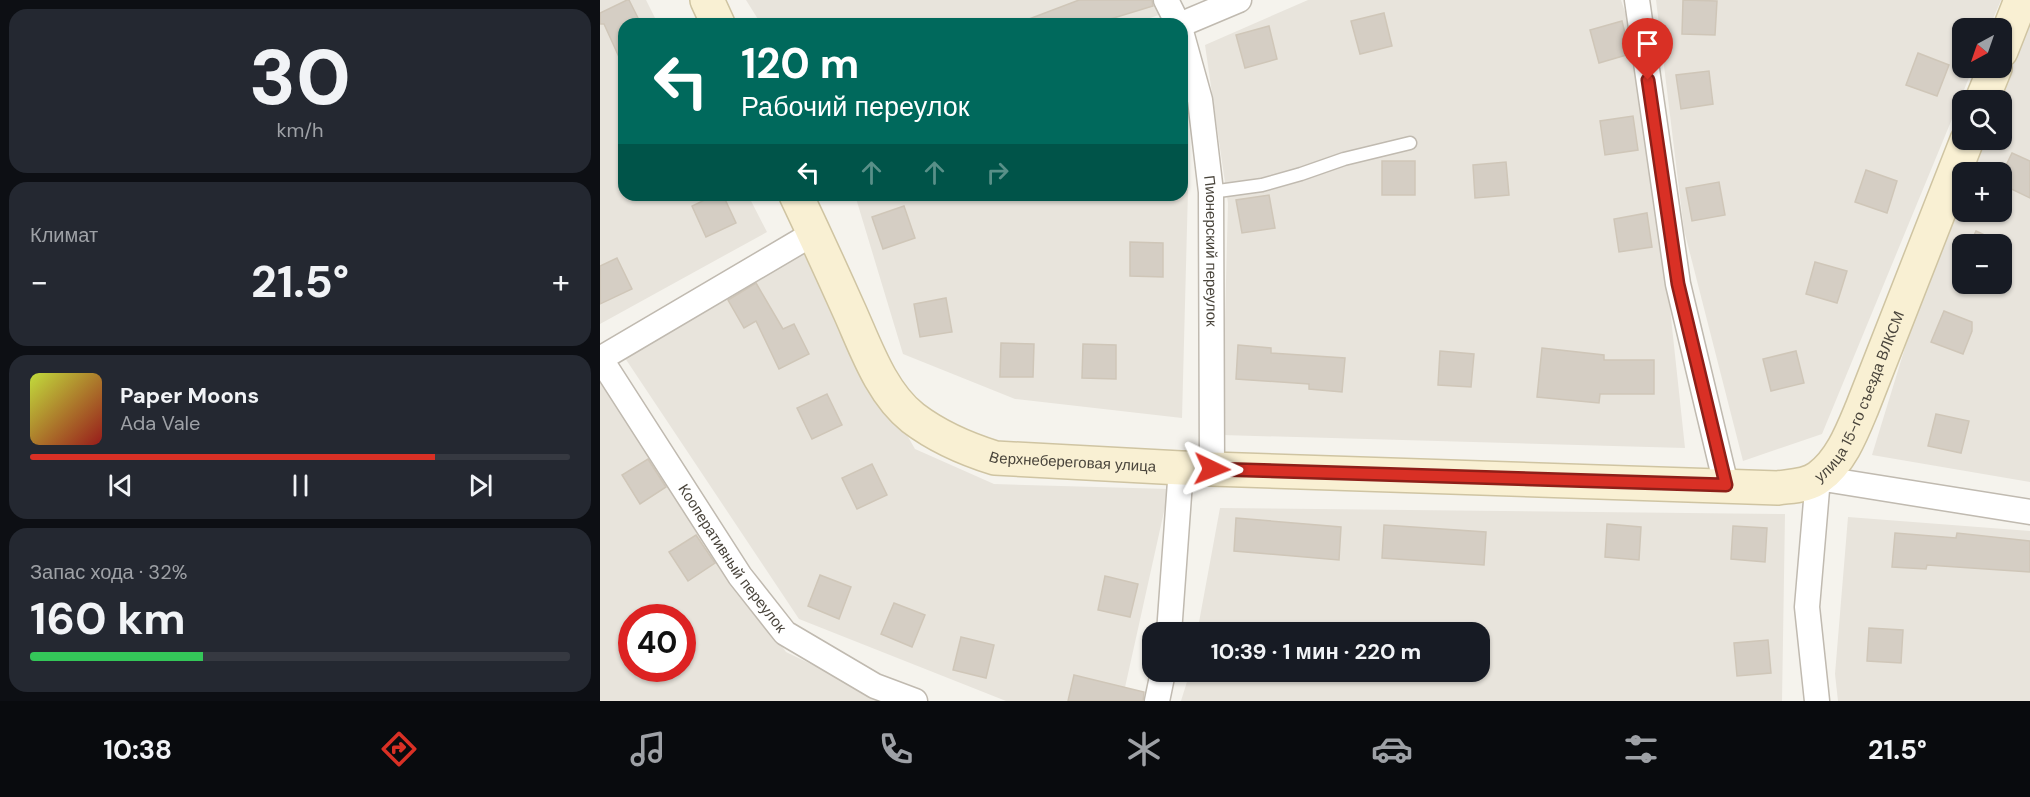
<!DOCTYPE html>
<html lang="ru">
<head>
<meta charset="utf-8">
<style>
  :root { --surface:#171b24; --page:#242831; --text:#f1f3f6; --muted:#9ea1a6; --line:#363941; --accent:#d93025 }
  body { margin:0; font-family:"DM Sans",sans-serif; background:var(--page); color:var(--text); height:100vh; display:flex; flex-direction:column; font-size:22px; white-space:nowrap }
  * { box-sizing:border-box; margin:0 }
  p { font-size:20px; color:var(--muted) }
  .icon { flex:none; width:33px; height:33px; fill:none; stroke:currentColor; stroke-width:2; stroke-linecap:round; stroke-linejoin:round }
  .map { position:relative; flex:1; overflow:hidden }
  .details { display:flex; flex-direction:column; gap:9px; padding:9px; background:#0d0f14; width:600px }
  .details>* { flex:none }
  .top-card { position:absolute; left:18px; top:18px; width:570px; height:183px; border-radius:18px; box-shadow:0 2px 4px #0004; background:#00695c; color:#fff; overflow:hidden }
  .needle { width:39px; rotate:220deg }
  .tools { position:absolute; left:1352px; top:18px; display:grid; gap:12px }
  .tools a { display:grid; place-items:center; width:60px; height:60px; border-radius:12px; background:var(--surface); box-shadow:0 2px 4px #0004; font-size:30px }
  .speed { position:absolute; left:18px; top:604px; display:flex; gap:12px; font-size:30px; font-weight:700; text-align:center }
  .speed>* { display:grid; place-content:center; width:78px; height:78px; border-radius:50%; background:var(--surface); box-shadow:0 2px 4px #0004; line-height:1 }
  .speed .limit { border:9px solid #d22; background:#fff; color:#111 }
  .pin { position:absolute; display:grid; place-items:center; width:51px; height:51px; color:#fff; margin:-62px -26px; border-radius:50% 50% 50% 0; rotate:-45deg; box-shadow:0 0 6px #0007 }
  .pin .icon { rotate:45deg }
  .me { position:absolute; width:66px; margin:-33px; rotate:92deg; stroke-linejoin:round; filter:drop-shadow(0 0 4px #0008) }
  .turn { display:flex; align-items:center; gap:21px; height:126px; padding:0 24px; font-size:27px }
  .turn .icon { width:78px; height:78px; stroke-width:2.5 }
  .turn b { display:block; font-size:42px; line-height:51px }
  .lanes { display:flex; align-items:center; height:57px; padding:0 24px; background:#0003; justify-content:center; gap:30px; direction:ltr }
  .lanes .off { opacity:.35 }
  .big { font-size:45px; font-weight:700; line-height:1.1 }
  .details .tile { flex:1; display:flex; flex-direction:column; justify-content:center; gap:9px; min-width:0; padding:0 21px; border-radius:18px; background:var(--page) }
  .details .dial { align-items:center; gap:0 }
  .dial b { font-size:78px; line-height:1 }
  .song { display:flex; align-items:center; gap:18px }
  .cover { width:72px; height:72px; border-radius:9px; background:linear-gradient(135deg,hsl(70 70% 55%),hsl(0 70% 35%)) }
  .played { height:6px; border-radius:3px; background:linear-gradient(90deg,var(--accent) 75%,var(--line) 75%) }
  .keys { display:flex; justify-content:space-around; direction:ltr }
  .heat { display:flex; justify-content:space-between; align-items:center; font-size:33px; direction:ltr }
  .charge { height:9px; border-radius:4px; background:linear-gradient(90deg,#34c759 32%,var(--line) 0) }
  .trip { position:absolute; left:542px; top:622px; width:348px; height:60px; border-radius:18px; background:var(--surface); box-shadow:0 2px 4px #0004; font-weight:700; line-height:60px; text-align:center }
  .tabs { display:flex; height:96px; justify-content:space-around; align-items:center; background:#090b0e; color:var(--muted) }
  .tabs .icon { width:42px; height:42px }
  .tabs .active { color:var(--accent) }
  .tabs b { font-size:27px; color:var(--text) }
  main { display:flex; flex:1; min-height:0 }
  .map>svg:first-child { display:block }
  .residential { fill:#e8e4dc; fill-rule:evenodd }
  .building { fill:#d5cec4; stroke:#cfc6b8; stroke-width:1.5 }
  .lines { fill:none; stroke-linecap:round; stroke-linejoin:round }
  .lane-casing { stroke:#c0bab0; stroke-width:15 }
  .street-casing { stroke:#c0bab0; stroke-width:27 }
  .secondary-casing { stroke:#cfc4a2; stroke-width:36 }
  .lane { stroke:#fff; stroke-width:12 }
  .street { stroke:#fff; stroke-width:24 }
  .secondary { stroke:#f9f0d3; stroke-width:33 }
  .route-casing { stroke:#8d1f18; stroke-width:15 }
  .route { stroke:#d93025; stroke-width:10 }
  .labels { text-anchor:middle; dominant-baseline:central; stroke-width:6; stroke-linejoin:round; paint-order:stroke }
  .street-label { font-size:15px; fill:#49443b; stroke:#fff }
</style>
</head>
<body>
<main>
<section class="details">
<div class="tile dial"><b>30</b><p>km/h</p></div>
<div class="tile"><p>Климат</p>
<div class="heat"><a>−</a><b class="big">21.5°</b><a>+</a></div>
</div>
<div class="tile">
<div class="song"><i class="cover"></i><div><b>Paper Moons</b><p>Ada Vale</p></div></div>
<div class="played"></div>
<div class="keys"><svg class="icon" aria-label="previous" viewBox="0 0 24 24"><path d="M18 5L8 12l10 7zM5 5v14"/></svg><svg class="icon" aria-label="pause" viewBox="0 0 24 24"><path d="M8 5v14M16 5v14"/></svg><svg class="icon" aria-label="next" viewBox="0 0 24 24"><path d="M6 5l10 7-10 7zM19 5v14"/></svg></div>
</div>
<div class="tile"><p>Запас хода · 32%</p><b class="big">160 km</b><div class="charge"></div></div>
</section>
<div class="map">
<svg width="1430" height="701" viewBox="0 0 1430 701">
  <rect width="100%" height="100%" fill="#f5f3ed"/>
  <g class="residential">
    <path d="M0 0H46L58 24H24V195H148L167 232 0 324Z"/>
    <path d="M146 0H551L559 15 531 24H161Z"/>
    <path d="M708 0H1021L1032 33 1044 135 1069 299 1085 448 622 435 628 203 605 45Z"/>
    <path d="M1056 0H1401L1389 28H1362V68H1373L1222 434 1143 461 1084 230Z"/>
    <path d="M1430 14V482L1272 455 1336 247 1362 182V212H1401V172H1366L1379 140H1401V100H1395ZM1362 244H1401V284H1362Z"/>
    <path d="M582 165 588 190 582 418 415 399 303 354 255 195H582Z"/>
    <path d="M201 249 315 449 394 484 569 489 522 701H406L199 619 25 358Z"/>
    <path d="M0 370 135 582 186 652 288 701H0ZM32 618H82V669H32Z"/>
    <path d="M620 508 1185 514 1182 701H581L590 672H879V633H597Z"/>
    <path d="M1248 517 1430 531V701H1238L1235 674Z"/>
  </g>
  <g class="building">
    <path d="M27 0H29L41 24H24V68L4 24H0V13Z"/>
    <path d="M479 0H552L553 6 494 24H421V22Z"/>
    <path d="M1083 0 1117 1 1115 35 1082 34Z"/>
    <path d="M784 13 792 46 760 54 751 21Z"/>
    <path d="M1022 21 1030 54 999 63 990 30Z"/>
    <path d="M669 26 677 59 645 68 636 35Z"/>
    <path d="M1318 53 1349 65 1337 96 1306 85Z"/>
    <path d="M1109 71 1113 104 1081 109 1076 75Z"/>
    <path d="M1033 116 1038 150 1005 155 1000 121Z"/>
    <path d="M1412 153 1430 161V198L1401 184V176Z"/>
    <rect x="782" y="161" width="33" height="34"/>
    <path d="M906 162 909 195 875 198 873 165Z"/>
    <path d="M1266 170 1297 181 1287 213 1255 202Z"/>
    <path d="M1119 182 1125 215 1092 221 1086 188Z"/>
    <path d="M115 195H123L136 223 106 237 92 206Z"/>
    <path d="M669 195 675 228 642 233 636 200Z"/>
    <path d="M304 206 315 238 283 249 272 217Z"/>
    <path d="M1047 213 1052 247 1019 252 1014 219Z"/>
    <path d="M1376 231 1406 245 1401 256V244H1370Z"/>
    <path d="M530 242 563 243V277L530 276Z"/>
    <path d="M17 258 32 289 0 304V266Z"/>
    <path d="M1215 262 1247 271 1237 303 1206 294Z"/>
    <path d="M156 283 183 329 194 324 209 354 179 369 156 321 144 328 128 300Z"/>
    <path d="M346 298 352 332 320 337 314 304Z"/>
    <path d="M1344 311 1372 322V331L1363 354 1331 342Z"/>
    <path d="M401 343 434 344 433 377H400Z"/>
    <path d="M483 344 516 345V379L482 378Z"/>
    <path d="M638 345 671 348V353L745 358 742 392 709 389V384L636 379Z"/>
    <path d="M942 348 1004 355V360H1054V394H1000L999 403 937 397Z"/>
    <path d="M840 351 874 354 871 387 838 385Z"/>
    <path d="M1196 351 1204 383 1171 391 1163 359Z"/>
    <path d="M227 394 242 425 212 439 197 408Z"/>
    <path d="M1336 414 1369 421 1361 453 1328 446Z"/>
    <path d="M48 459 66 487 40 504 22 475Z"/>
    <path d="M272 464 287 495 257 509 242 478Z"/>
    <path d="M636 518 741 527 739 560 634 551Z"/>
    <path d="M1007 524 1041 527 1039 560 1005 557Z"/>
    <path d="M784 525 886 532 884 565 782 558Z"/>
    <path d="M1133 526 1167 528 1165 562 1131 559Z"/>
    <path d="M1295 533 1356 538 1357 533 1430 541V572L1327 565 1326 569 1292 567Z"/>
    <path d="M96 535 115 563 88 581 69 552Z"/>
    <path d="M220 575 251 587 239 619 208 606Z"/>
    <path d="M505 576 538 584 530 617 498 610Z"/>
    <path d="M294 603 325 615 312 647 281 634Z"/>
    <path d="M1269 628 1303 630 1301 663 1267 661Z"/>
    <path d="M361 637 394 645 386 678 353 670Z"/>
    <path d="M1168 640 1171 673 1137 676 1134 643Z"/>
    <path d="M474 675 544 692 543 701H468Z"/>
  </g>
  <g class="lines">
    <defs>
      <path id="lane" d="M611 192 662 185 701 174 744 159 810 143"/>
      <g id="street">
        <path d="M566 0 578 24"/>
        <path d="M1037 0 1078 284 1126 485"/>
        <path d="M582 24 639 0"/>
        <path id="s1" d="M582 35 600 100 611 192 612 469"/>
        <path id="s2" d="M0 358 140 576 185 633 275 686 315 701"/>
        <path d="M0 359 214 233"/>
        <path d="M569 633 581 468"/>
        <path d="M557 701 563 672"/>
        <path d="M1217 701 1207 607 1218 478 1430 512"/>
      </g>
      <g id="secondary">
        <path d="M107 0 118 24"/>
        <path d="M1401 51 1421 0"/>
        <path d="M1382 100 1395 68"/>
        <path id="s3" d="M196 195C214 233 231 270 248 308 265 345 280 392 313 418 338 437 366 449 395 458L581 468 1178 488C1191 486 1208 486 1219 477 1241 461 1252 432 1262 408L1367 140"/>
      </g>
    </defs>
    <use href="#lane" class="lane-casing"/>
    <use href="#street" class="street-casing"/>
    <use href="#secondary" class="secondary-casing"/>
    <use href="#lane" class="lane"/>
    <use href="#street" class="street"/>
    <use href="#secondary" class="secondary"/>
  </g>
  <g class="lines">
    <defs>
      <path id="route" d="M612 469 1126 485 1078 284 1048 80"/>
    </defs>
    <use href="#route" class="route-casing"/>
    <use href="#route" class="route"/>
  </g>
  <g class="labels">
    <g class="street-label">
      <text stroke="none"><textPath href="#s1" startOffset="219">Пионерский переулок</textPath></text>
      <text stroke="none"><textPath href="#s3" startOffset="1263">улица 15-го съезда ВЛКСМ</textPath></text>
      <text stroke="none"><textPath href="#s3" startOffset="423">Верхнебереговая улица</textPath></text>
      <text stroke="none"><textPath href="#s2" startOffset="240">Кооперативный переулок</textPath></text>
    </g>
  </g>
</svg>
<div class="tools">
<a><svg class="needle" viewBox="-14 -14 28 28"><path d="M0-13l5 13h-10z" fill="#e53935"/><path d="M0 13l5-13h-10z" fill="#9ea1a6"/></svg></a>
<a><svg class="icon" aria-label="search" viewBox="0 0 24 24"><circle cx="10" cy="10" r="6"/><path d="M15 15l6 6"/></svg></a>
<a>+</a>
<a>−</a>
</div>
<div class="speed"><div class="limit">40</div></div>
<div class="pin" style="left:1048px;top:80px;background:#d93025"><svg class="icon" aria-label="arrive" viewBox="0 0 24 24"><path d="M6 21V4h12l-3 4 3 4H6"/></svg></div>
<svg class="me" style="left:612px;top:469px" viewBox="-20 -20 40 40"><path d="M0-17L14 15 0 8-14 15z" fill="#d93025" stroke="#fff" stroke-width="4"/></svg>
<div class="trip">10:39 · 1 мин · 220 m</div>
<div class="top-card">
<div class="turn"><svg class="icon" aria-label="left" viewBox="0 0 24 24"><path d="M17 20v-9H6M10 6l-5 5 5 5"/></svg><div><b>120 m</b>Рабочий переулок</div></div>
<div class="lanes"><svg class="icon" aria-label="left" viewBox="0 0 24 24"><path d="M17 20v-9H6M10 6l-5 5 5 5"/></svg><svg class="icon off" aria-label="ahead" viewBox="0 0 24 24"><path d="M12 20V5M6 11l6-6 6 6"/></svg><svg class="icon off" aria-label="ahead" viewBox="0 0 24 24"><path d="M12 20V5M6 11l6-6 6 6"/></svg><svg class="icon off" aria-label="right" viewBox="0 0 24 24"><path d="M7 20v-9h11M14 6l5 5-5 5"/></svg></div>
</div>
</div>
</main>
<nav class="tabs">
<b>10:38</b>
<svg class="icon active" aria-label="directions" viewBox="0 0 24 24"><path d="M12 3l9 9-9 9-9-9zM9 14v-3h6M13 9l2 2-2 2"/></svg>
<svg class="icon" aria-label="music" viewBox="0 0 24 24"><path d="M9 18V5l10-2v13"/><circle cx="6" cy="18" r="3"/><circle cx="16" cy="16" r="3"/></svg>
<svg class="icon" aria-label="phone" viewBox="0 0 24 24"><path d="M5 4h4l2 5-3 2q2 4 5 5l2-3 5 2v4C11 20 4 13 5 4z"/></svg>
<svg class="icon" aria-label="climate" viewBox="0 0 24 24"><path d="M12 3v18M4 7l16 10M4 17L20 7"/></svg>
<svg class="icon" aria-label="car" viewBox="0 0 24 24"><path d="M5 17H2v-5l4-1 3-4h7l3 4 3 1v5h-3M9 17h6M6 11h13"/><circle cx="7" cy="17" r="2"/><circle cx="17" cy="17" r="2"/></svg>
<svg class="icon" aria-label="filters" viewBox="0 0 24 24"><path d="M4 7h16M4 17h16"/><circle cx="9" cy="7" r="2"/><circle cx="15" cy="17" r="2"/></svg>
<b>21.5°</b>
</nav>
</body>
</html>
